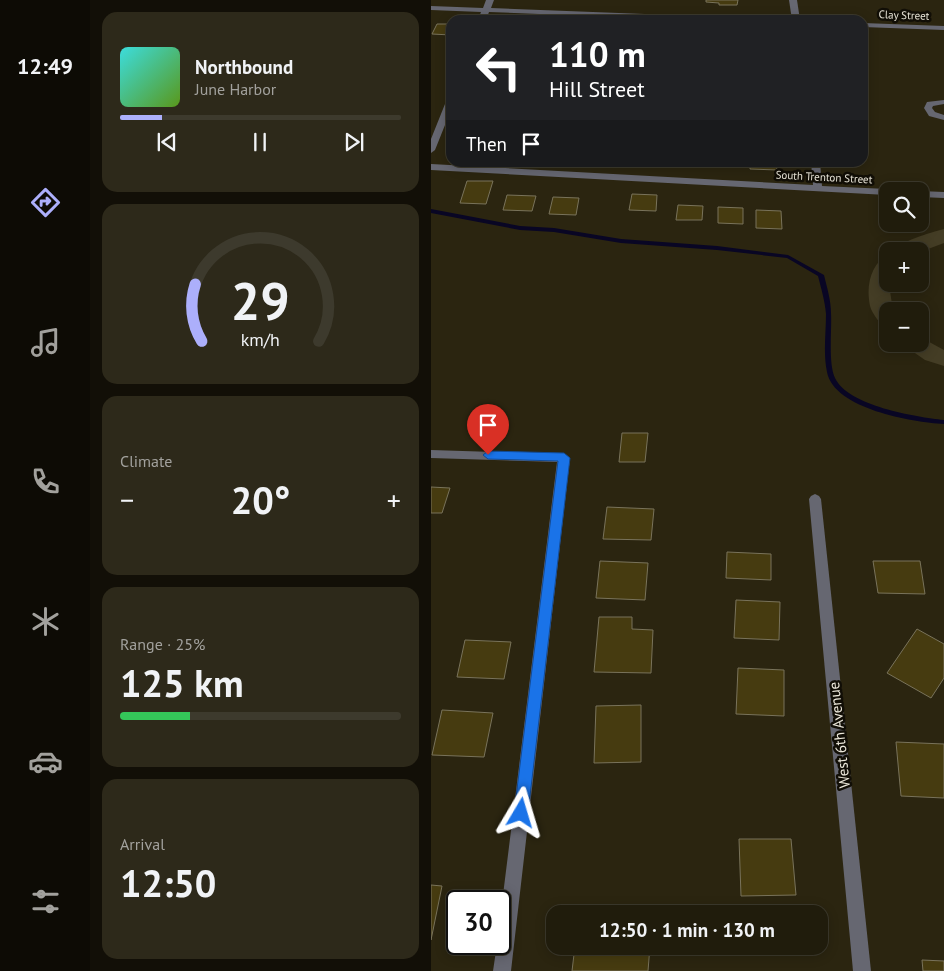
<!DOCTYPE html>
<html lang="en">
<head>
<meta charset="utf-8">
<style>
  :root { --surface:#201c0c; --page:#2d291a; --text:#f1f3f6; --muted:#a2a19d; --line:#3d3a2d; --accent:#acaffb }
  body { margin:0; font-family:"PT Sans",sans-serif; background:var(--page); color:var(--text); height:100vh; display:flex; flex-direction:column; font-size:19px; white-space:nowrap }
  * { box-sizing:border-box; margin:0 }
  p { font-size:16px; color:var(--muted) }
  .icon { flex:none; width:28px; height:28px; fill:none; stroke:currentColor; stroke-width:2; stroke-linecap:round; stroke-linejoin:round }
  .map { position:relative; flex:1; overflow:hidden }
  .panel { display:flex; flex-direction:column; gap:12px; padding:12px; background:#120f07; width:341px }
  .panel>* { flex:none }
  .hud { position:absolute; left:15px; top:15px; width:422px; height:152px; border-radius:15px; box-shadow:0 2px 12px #0003,0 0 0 1px var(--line); background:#202124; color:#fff; overflow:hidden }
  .fabs { position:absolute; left:448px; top:182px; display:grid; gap:10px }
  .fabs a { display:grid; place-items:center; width:50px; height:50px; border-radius:10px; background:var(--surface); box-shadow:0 2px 12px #0003,0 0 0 1px var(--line); font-size:25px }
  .speed { position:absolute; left:15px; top:890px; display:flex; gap:10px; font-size:25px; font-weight:700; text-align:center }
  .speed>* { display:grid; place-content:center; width:65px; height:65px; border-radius:50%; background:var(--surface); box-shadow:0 2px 12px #0003,0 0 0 1px var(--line); line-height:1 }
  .speed .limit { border:2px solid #111; border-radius:8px; background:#fff; color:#111 }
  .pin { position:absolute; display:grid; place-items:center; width:42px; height:42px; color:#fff; margin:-51px -21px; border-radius:50% 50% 50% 0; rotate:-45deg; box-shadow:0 0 5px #0007 }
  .pin .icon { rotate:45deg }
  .me { position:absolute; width:55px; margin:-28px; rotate:7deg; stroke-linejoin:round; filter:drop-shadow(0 0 4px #0008) }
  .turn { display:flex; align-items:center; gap:18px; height:105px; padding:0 20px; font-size:22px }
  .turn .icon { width:65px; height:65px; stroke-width:2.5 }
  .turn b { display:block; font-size:35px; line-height:42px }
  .then { display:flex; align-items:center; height:48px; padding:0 20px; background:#0003; gap:10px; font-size:19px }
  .big { font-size:38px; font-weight:600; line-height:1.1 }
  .panel .widget { flex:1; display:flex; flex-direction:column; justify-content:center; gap:8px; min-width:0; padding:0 18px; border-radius:15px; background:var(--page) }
  .panel .dial { align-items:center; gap:0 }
  .dial svg { height:130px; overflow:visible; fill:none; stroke:var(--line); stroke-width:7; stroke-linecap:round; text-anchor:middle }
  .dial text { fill:var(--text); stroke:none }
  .song { display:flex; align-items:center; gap:15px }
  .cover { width:60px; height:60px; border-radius:8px; background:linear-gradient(135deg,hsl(180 70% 55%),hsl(90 70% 35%)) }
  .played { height:5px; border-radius:2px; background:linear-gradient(90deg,var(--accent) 15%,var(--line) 15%) }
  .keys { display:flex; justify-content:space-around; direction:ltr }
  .heat { display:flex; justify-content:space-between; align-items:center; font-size:28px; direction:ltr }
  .charge { height:8px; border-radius:4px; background:linear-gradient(90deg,#34c759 25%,var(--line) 0) }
  .trip { position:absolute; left:115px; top:905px; width:282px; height:50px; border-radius:15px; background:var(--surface); box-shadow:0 2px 12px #0003,0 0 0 1px var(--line); font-weight:600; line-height:50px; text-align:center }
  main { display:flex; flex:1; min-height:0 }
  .menu { display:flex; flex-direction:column; width:90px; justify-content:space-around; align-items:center; background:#0d0b05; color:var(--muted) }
  .menu .icon { width:35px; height:35px }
  .menu .active { color:var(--accent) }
  .menu b { font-size:22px; color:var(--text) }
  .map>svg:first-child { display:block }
  .green { fill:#443d25 }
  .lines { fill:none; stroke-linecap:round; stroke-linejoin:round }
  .stream { fill:#090624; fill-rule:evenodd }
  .building { fill:#463b10; stroke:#79735b }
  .service { fill:#666771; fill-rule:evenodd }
  .minor { fill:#666771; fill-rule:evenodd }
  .route { fill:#1a73e8; stroke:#114b97 }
  .labels { text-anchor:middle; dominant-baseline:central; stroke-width:5; stroke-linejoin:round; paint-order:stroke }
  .far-street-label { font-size:11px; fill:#ebe7da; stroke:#110e06 }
  .near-street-label { font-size:15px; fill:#ebe7da; stroke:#110e06 }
</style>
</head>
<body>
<main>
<nav class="menu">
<b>12:49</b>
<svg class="icon active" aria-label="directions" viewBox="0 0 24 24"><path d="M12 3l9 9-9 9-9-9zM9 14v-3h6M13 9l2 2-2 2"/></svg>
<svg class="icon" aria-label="music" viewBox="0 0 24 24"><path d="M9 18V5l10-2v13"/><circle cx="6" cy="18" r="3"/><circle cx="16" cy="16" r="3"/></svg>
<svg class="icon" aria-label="phone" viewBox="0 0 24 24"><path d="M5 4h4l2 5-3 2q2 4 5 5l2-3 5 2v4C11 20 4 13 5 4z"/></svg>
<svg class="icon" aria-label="climate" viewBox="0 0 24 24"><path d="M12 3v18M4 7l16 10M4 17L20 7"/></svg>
<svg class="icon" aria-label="car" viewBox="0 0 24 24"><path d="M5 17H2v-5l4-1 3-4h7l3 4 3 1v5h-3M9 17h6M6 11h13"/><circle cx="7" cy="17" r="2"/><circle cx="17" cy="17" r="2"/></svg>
<svg class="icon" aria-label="filters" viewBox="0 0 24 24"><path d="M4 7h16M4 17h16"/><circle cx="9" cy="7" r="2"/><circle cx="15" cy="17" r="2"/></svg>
</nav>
<section class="panel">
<div class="widget">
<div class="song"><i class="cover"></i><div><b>Northbound</b><p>June Harbor</p></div></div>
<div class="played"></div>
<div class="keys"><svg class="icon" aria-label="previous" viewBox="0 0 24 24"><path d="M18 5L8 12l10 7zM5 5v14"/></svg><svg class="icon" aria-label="pause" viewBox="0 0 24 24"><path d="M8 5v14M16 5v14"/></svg><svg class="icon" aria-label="next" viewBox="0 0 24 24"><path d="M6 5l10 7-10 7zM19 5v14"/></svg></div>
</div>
<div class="widget dial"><svg viewBox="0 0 100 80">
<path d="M14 69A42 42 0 1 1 86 69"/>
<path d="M14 69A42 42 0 0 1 10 34" stroke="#acaffb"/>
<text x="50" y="56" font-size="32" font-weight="700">29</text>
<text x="50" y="72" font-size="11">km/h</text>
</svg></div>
<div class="widget"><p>Climate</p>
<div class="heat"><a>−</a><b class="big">20°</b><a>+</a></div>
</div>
<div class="widget"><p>Range · 25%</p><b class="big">125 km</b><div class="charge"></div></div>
<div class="widget"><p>Arrival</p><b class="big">12:50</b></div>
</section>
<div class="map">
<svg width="513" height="971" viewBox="0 0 513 971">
  <rect width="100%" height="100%" fill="#2b2510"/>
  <g class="green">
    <path d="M513 229V243L489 252 456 251V284H458L462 311H456V332C451 325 441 314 439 306 429 255 473 240 513 229Z"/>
    <path d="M489 337 513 350V366L494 360 471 344H489Z"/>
  </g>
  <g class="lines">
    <path class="stream" d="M0 209 89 226 123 228 190 239 286 246 357 255 393 275C396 288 400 300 400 313 401 331 397 363 404 378 417 406 485 417 513 420V424C481 422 403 409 396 372 392 353 395 333 395 314 394 301 390 288 387 276L356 258 286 250 190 243 123 232 89 230 0 213Z"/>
  </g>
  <g class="building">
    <path d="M275 0H307L306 5H288V3L275 2Z"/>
    <path d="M6 24H20V35L1 34Z"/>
    <path d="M319 162H345L346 170 319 169Z"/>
    <path d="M36 181H62L55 204 29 203Z"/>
    <path d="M201 194 226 195 225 211 198 210Z"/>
    <path d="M76 195 105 196 101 211 72 210Z"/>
    <path d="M122 197 148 198 145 215 118 214Z"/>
    <path d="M247 205 272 206 271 220H245Z"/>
    <path d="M287 207 312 208V224L287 223Z"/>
    <path d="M325 210 350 211 351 229 325 228Z"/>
    <path d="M191 433H217L214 462H188Z"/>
    <path d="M0 487 19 488 11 513H0Z"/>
    <path d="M176 507 223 509 220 540 172 539Z"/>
    <path d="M296 552 340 554V580L295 578Z"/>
    <path d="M169 561 217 563 214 600 165 598Z"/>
    <path d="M442 561H489L494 594 447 593Z"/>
    <path d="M305 600 349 602 348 640 303 638Z"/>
    <path d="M168 617H201V629L222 630 220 673 163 672Z"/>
    <path d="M486 629 513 644V678L500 698 456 673Z"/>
    <path d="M34 640 80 642 73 679 26 677Z"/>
    <path d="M307 668 353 670V716L305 714Z"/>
    <path d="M210 705V762L163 763 165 706Z"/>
    <path d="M11 710 62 713 53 757 1 755Z"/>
    <path d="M465 742 513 744V798L470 796Z"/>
    <path d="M308 839H360L365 895 310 896Z"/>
    <path d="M0 885 11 886 0 940Z"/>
    <path d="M144 946H219L217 971H141Z"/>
    <path d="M491 960 513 961V971H492Z"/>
  </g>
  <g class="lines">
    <path class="service" d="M513 100V104L502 106 501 108 504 112 513 115V120L498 116 493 108 496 102Z"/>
    <g class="minor">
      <path d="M55 0H63L60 8 318 18 322 20H258L58 12 55 20H47L50 12 0 10V6L52 8Z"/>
      <path d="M358 0H366L369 20H361Z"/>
      <path d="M432 23 513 26V30L432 27Z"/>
      <path d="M20 96V110L4 150 0 153V139L16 99Z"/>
      <path d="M380 162H389L391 186 456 189 460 191H456V195L0 170V164L382 185Z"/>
      <path d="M489 191 513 192V198L489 197Z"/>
      <path d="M0 450 133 454 139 458 80 971H62L66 944H69V919L126 462 0 458Z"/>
      <path d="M384 494 388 496 390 499 440 971H422L378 499 380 496Z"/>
    </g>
  </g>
  <path class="route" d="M57 451 133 453 139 458 97 813 95 818 90 820 85 818 83 813 127 461 57 459 52 455Z"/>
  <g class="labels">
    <g class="far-street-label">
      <text transform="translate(473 15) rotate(2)">Clay Street</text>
      <text transform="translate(393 177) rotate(3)">South Trenton Street</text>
    </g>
    <g class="near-street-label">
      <text transform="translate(408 735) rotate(-96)">West 6th Avenue</text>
    </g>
  </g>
</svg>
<div class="fabs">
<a><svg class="icon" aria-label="search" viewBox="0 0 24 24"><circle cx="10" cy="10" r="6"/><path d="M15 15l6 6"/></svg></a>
<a>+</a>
<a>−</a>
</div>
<div class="speed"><div class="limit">30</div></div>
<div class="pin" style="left:57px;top:455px;background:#d93025"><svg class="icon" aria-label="arrive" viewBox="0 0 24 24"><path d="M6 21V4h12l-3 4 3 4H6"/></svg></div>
<svg class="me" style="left:90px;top:813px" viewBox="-20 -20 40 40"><path d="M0-17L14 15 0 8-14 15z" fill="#1a73e8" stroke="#fff" stroke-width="4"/></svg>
<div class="trip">12:50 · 1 min · 130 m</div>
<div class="hud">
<div class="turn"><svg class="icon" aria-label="left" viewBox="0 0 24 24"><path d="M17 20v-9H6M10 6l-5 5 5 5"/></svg><div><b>110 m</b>Hill Street</div></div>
<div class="then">Then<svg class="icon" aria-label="arrive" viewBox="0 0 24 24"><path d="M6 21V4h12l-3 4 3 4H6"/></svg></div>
</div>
</div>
</main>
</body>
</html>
